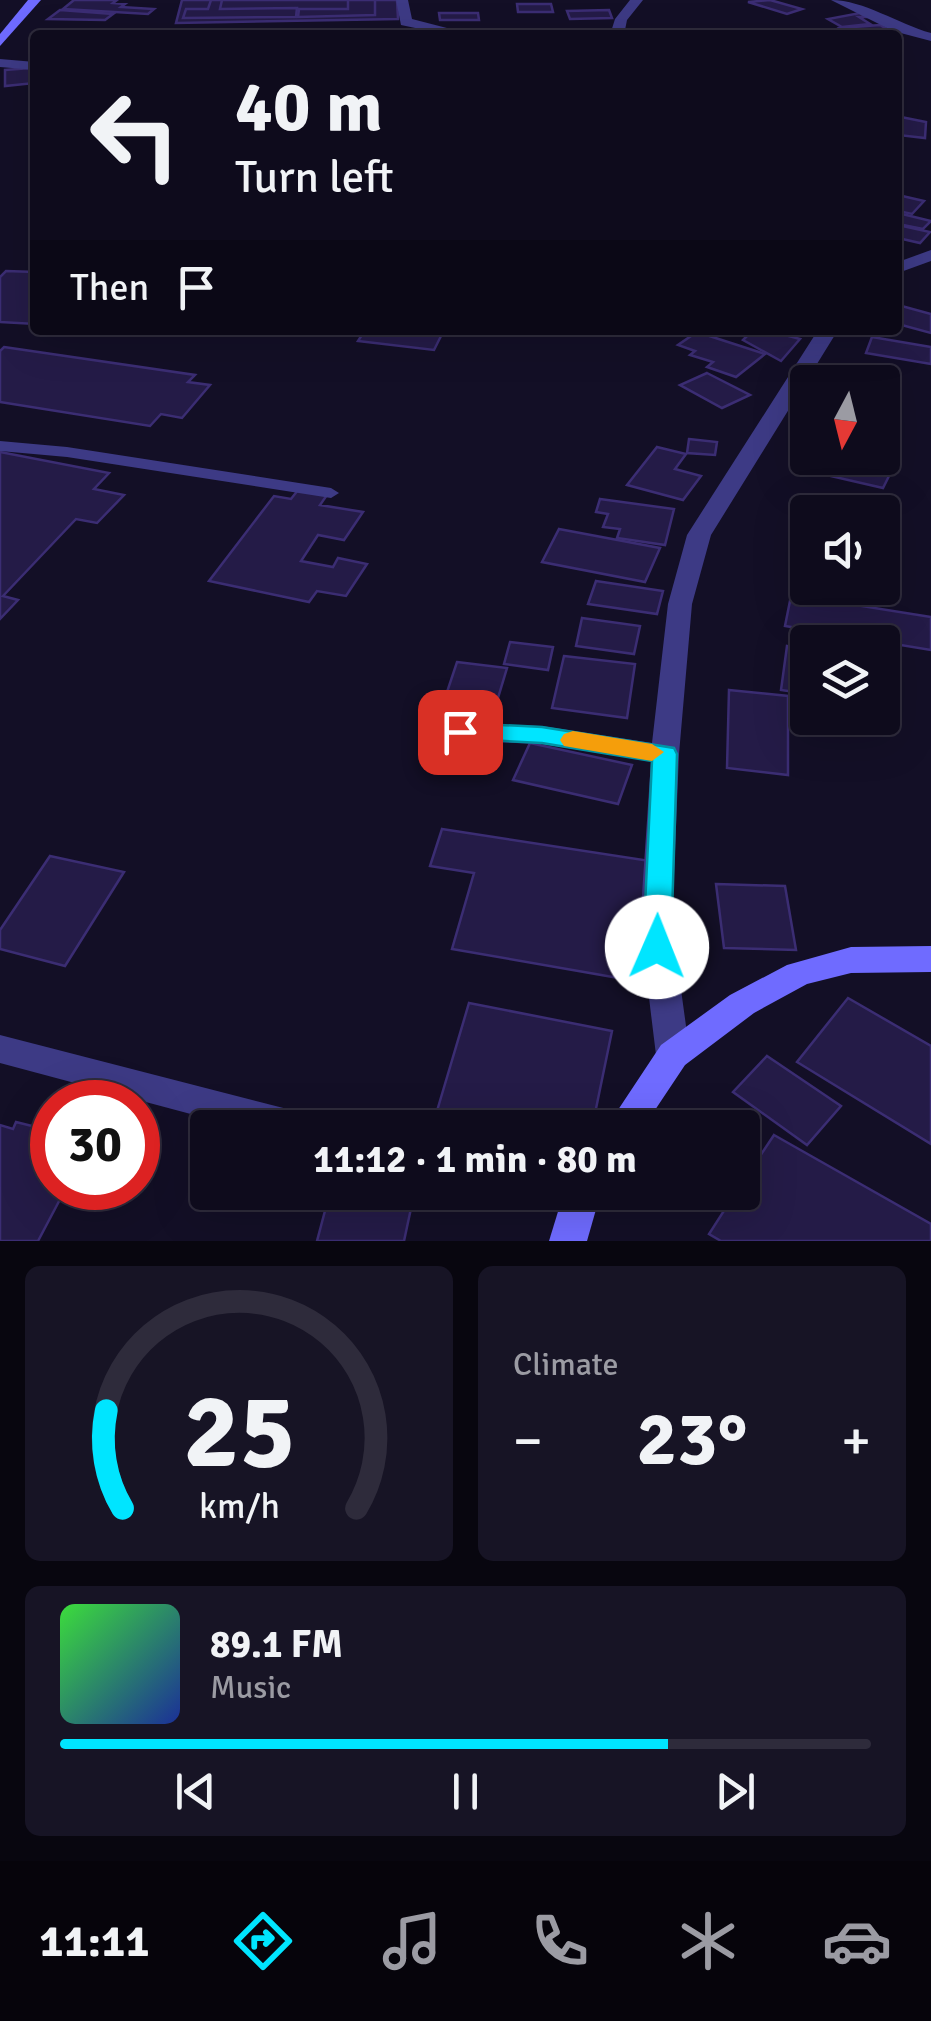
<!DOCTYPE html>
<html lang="en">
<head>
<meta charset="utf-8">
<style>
  :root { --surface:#0e0b1c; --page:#171425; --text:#f1f3f6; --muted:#9b9ba3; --line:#2e2b3b; --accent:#00e5ff }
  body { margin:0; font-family:Signika,sans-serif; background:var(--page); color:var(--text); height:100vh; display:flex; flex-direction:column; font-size:38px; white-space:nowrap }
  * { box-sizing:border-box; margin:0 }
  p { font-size:32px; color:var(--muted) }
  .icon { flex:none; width:55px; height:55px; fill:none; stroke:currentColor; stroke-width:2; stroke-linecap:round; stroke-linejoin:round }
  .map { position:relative; height:1241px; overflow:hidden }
  .panel { display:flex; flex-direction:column; gap:25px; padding:25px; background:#08060f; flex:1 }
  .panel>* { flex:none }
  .guide { position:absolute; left:30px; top:30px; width:872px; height:305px; border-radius:10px; box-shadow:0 10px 40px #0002,0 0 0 2px var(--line); background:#0e0b1c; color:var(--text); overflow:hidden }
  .needle { width:65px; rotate:187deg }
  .controls { position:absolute; left:790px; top:365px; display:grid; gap:20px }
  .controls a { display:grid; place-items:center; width:110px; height:110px; border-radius:10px; background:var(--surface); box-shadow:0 10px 40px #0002,0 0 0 2px var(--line); font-size:50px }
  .speed { position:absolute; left:30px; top:1080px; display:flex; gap:20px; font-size:50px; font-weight:700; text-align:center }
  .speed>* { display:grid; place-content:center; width:130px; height:130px; border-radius:50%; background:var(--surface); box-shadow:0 10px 40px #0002,0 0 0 2px var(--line); line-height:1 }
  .speed .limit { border:15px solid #d22; background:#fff; color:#111 }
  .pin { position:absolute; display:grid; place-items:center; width:85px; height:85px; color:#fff; margin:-42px; border-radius:20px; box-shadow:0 5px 15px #0006 }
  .me { position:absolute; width:110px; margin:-55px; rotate:1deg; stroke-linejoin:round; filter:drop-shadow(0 0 8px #0008) }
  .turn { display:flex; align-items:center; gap:35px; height:210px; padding:0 40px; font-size:45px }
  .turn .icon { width:130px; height:130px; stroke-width:2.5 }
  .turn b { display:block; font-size:70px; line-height:85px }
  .then { display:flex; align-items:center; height:95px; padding:0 40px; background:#0003; gap:20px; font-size:38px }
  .big { font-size:75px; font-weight:700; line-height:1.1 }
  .panel .tile { flex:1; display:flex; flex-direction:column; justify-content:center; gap:15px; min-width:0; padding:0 35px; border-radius:15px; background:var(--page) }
  .panel .dial { align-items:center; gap:0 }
  .dial svg { height:260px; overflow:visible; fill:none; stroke:var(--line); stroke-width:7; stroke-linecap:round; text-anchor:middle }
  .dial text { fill:var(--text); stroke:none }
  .song { display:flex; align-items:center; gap:30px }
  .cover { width:120px; height:120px; border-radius:15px; background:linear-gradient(135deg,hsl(120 70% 55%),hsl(230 70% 35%)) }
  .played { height:10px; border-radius:5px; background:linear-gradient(90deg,var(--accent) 75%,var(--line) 75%) }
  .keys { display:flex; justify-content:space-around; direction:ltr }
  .heat { display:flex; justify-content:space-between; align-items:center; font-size:55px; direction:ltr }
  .panel .tiles { flex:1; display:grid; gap:25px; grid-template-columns:1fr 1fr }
  .tile:last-child { grid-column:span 2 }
  .trip { position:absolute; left:190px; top:1110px; width:570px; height:100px; border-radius:10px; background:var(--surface); box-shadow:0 10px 40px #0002,0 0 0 2px var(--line); font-weight:700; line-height:100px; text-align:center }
  .dock { display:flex; height:160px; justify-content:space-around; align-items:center; background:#06040b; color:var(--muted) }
  .dock .icon { width:70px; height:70px }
  .dock .selected { color:var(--accent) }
  .dock b { font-size:45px; color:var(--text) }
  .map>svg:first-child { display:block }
  .building { fill:#241b47; stroke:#3b2d73; stroke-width:2.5 }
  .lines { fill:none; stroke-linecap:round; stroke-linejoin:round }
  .lane { fill:#3d3a85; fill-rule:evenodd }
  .street { fill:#3d3a85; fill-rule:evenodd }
  .secondary { fill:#6f6bff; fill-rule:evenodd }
  .route { fill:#00e5ff; stroke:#0095a6; stroke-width:2.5 }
  .slow { fill:#f59e0b }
</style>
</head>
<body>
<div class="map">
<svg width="931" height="1241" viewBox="0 0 931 1241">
  <rect width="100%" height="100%" fill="#130f26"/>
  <g class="building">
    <path d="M74 0H117L113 3 125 4 121 7 154 9 148 14 63 9Z"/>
    <path d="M182 0H397L398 19 176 23Z"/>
    <path d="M211 0H222L220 9 297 8 296 17 183 18 186 9H208Z"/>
    <path d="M348 0H375V15L298 17 299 9H348Z"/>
    <path d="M770 0 802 9 787 14 748 2Z"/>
    <path d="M517 4H551L553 12H518Z"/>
    <path d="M60 10 113 14 105 20 48 19Z"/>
    <path d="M609 10 612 18 570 19 567 11Z"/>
    <path d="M439 13H478L479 20H440Z"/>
    <path d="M860 13 866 17H859L870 24 842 27 828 19Z"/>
    <path d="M880 25 890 31 850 35 840 28Z"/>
    <path d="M31 68 35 83 5 86V70Z"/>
    <path d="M901 117 926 122 925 138 898 135V119Z"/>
    <path d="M898 195 924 201 912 214 898 211Z"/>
    <path d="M898 213 931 221 923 229 898 224Z"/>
    <path d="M898 225 930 232 920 243 898 238Z"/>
    <path d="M6 271 35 272V324L0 322V277Z"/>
    <path d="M898 305 931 314V333L898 324Z"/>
    <path d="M365 330H444L434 350 358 341Z"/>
    <path d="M727 330H766L800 339 781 361 743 340 747 336Z"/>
    <path d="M697 332 765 354 736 377 707 367 713 362 690 355 695 351 678 345Z"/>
    <path d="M872 337 931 347V364L866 353Z"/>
    <path d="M4 347 195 375 188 382 210 385 182 418 161 414 150 426 0 402V351Z"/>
    <path d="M707 373 750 395 722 408 680 385Z"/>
    <path d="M689 439 717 442 715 455 687 453Z"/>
    <path d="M657 447 686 454 675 469 701 476 683 500 627 485Z"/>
    <path d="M0 452 109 473 94 489 124 495 97 523 76 519 3 596 18 600 0 619Z"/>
    <path d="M808 455 878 458 872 468 891 472 883 488 800 469Z"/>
    <path d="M298 490 327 495 320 505 363 512 344 540 318 535 301 561 333 567 338 558 367 564 346 596 317 591 309 602 209 581 274 496 291 499Z"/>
    <path d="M600 499 674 509 665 545 617 538 620 529 603 527 608 514 596 512Z"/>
    <path d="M559 529 660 548 645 582 542 562Z"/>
    <path d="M795 576 808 578V588H846L843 603 931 617V650L785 626Z"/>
    <path d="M596 581 663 591 657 614 588 604Z"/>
    <path d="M582 618 640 626 634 654 576 646Z"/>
    <path d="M510 642 553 647 548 670 504 664Z"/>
    <path d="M787 646 808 649V694L781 690Z"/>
    <path d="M564 656 635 664 627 718 552 708Z"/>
    <path d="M457 662 507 668 491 721 440 713Z"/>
    <path d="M729 690 788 696V775L727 768Z"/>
    <path d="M530 743 632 765 618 804 513 780Z"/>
    <path d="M442 829 650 861 630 980 452 949 474 873 430 866Z"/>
    <path d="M50 856 124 872 65 966 0 949V930Z"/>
    <path d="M716 884 785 886 796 950 724 948Z"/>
    <path d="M848 998 931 1046V1144L797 1062Z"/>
    <path d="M469 1003 612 1031 592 1128H514L437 1111Z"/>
    <path d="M767 1056 841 1106 807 1145 733 1092Z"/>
    <path d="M16 1122 52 1131V1188H66L38 1241H0V1125L13 1129Z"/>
    <path d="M774 1135 931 1224V1241H721L709 1234 736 1192H742V1183Z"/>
    <path d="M330 1192H370L413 1199 404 1241H317Z"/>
  </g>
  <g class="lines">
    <path class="lane" d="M0 441 67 447 331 488 339 493 331 498 67 457 0 451Z"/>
    <g class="street">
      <path d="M396 0H408L412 19 474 35H449L401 25Z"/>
      <path d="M630 0H643L627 20 624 35H610L615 19Z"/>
      <path d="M831 0C864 0 898 24 931 33V41L893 31Z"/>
      <path d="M0 59 35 62V70L0 67Z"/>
      <path d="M931 250V261L898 273V262Z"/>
      <path d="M818 330H838L711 535 692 604 679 754 672 924 690 1055 685 1065 673 1069 661 1065 656 1055 640 924 651 761 542 744 460 741 450 738 446 732 450 726 460 723 542 726 652 743 668 604 687 535Z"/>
      <path d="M0 1035 303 1113 316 1117 320 1128H243L0 1063Z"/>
      <path d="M536 1192H595L598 1199 593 1211 580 1216 541 1204Z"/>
    </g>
    <g class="secondary">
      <path d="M28 0H41L0 46V34Z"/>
      <path d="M931 946V972L851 973 807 984 754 1013 685 1065 643 1128H606L661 1045 730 995 787 965 851 947Z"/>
      <path d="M564 1192H601L587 1241H549Z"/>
    </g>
  </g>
  <path class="route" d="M460 723 542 727 674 748 677 754 671 947 667 955 657 958 647 955 643 947 652 761 542 743 451 738 448 732 451 726Z"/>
  <path class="slow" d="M573 731 652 744 664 752 652 761 564 746 560 740 564 734Z"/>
</svg>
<div class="controls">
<a><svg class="needle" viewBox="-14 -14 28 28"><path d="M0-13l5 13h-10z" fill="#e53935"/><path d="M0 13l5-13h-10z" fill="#9b9ba3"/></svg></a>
<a><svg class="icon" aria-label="sound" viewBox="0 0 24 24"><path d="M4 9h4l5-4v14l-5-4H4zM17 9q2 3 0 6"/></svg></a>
<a><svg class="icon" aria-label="layers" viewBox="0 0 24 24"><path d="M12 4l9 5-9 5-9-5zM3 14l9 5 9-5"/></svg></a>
</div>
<div class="speed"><div class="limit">30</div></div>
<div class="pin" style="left:460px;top:732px;background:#d93025"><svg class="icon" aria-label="arrive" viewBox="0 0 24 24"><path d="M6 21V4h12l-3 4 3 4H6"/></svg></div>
<svg class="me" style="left:657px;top:947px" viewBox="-20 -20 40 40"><circle r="19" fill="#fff"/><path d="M0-13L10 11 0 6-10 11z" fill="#00e5ff"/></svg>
<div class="trip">11:12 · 1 min · 80 m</div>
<div class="guide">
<div class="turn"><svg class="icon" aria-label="left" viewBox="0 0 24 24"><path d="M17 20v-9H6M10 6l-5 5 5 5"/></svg><div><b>40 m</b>Turn left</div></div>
<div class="then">Then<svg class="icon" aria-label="arrive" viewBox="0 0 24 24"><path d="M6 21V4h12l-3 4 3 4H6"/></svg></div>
</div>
</div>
<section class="panel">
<div class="tiles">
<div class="tile dial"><svg viewBox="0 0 100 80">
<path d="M14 69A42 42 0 1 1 86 69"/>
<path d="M14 69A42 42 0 0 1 9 39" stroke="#00e5ff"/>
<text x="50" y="56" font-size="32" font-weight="700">25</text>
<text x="50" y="72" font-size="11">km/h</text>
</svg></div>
<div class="tile"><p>Climate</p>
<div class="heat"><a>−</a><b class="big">23°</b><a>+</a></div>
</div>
<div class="tile">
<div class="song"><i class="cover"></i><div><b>89.1 FM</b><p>Music</p></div></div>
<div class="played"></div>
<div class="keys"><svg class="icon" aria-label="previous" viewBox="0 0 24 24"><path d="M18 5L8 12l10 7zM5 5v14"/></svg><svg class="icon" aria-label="pause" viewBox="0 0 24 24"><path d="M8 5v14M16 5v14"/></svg><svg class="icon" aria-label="next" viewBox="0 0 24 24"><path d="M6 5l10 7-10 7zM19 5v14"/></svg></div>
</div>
</div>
</section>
<nav class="dock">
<b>11:11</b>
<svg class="icon selected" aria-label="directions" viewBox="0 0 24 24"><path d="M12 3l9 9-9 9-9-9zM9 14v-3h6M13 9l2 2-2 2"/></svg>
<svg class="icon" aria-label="music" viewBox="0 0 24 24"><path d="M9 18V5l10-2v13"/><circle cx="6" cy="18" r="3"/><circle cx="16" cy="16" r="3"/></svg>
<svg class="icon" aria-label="phone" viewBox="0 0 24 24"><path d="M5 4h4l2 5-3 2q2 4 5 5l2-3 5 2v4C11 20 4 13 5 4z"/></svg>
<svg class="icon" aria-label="climate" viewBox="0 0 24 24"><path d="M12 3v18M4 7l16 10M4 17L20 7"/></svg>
<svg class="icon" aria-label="car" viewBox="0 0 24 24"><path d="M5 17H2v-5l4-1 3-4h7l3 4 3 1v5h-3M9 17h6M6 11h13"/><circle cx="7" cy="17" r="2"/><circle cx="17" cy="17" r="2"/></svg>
</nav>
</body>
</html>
